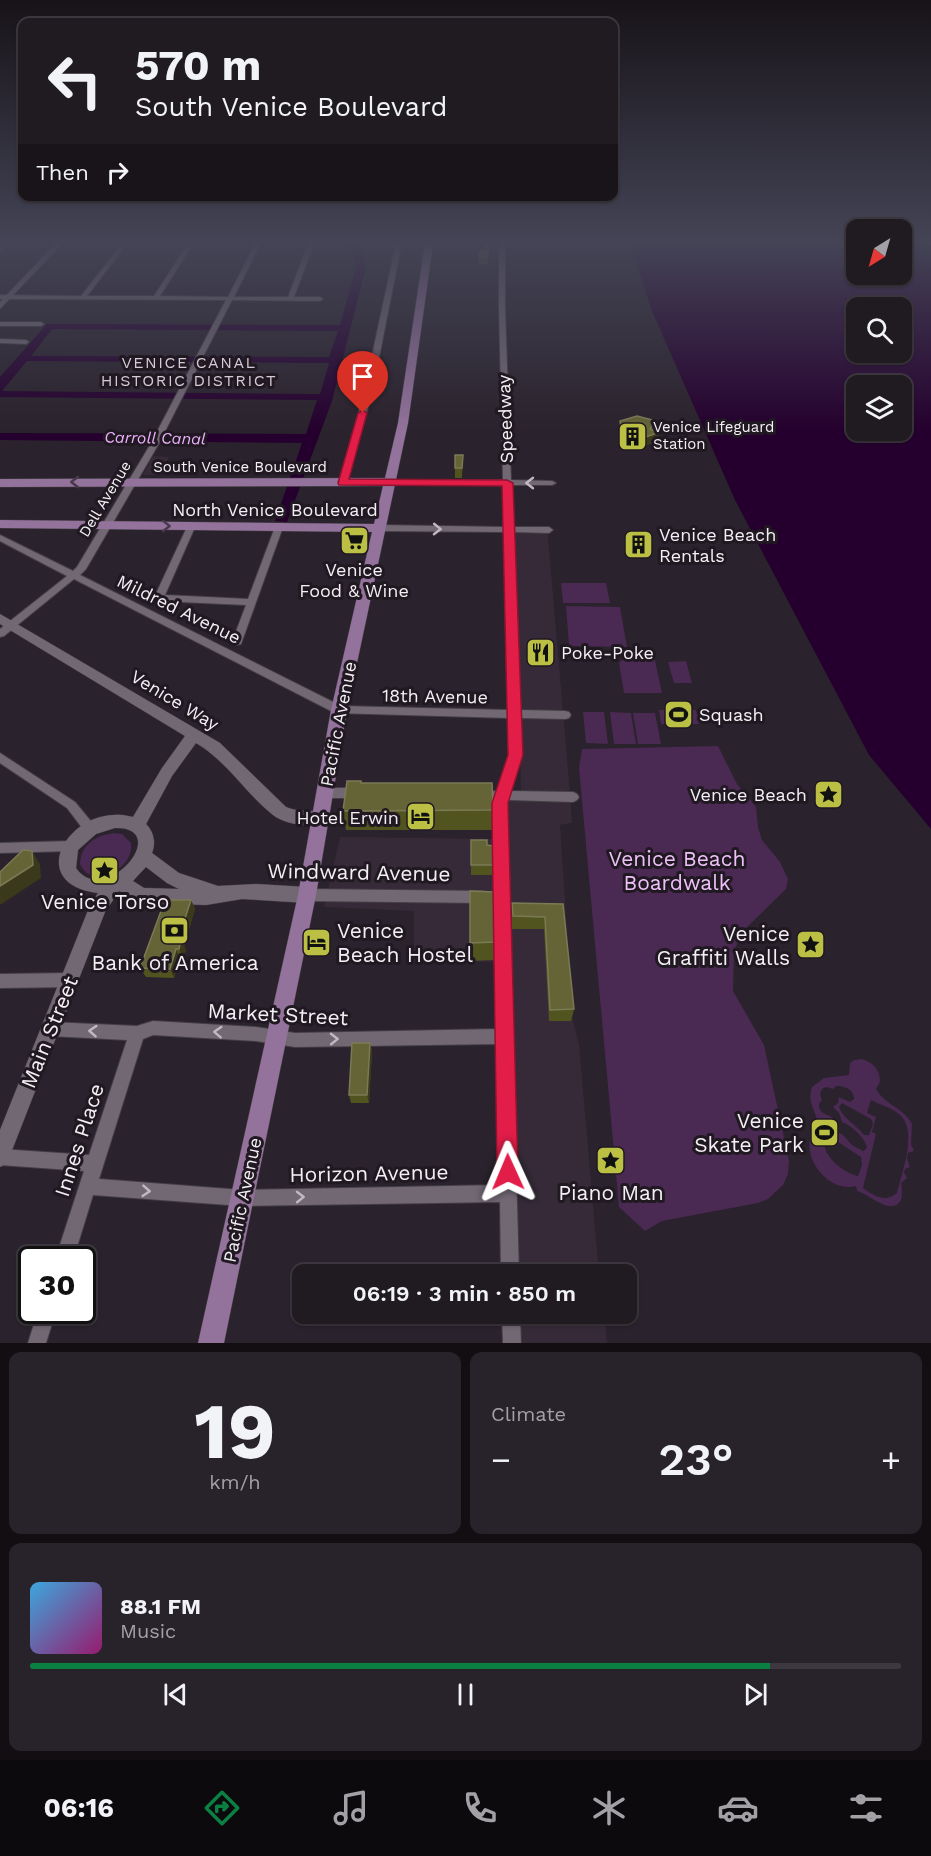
<!DOCTYPE html>
<html lang="en">
<head>
<meta charset="utf-8">
<style>
  :root { --surface:#201a21; --page:#28232a; --text:#f1f3f6; --muted:#a2a1a5; --line:#3d383f; --accent:#0b8043 }
  body { margin:0; font-family:"Work Sans",sans-serif; background:var(--page); color:var(--text); height:100vh; display:flex; flex-direction:column; font-size:22px; white-space:nowrap }
  * { box-sizing:border-box; margin:0 }
  p { font-size:20px; color:var(--muted) }
  .icon { flex:none; width:33px; height:33px; fill:none; stroke:currentColor; stroke-width:2; stroke-linecap:round; stroke-linejoin:round }
  .map { position:relative; height:1343px; overflow:hidden }
  .sheet { display:flex; flex-direction:column; gap:9px; padding:9px; background:#120e12; flex:1 }
  .sheet>* { flex:none }
  .banner { position:absolute; left:18px; top:18px; width:600px; height:183px; border-radius:12px; box-shadow:0 2px 4px #0004,0 0 0 2px var(--line); background:#201a21; color:var(--text); overflow:hidden }
  .needle { width:39px; rotate:217deg }
  .fabs { position:absolute; left:846px; top:219px; display:grid; gap:12px }
  .fabs a { display:grid; place-items:center; width:66px; height:66px; border-radius:12px; background:var(--surface); box-shadow:0 2px 4px #0004,0 0 0 2px var(--line); font-size:30px }
  .speed { position:absolute; left:18px; top:1246px; display:flex; gap:12px; font-size:30px; font-weight:700; text-align:center }
  .speed>* { display:grid; place-content:center; width:78px; height:78px; border-radius:50%; background:var(--surface); box-shadow:0 2px 4px #0004,0 0 0 2px var(--line); line-height:1 }
  .speed .limit { border:3px solid #111; border-radius:9px; background:#fff; color:#111 }
  .pin { position:absolute; display:grid; place-items:center; width:51px; height:51px; color:#fff; margin:-62px -26px; border-radius:50% 50% 50% 0; rotate:-45deg; box-shadow:0 0 6px #0007 }
  .pin .icon { rotate:45deg }
  .me { position:absolute; width:66px; margin:-33px; rotate:359deg; stroke-linejoin:round; filter:drop-shadow(0 0 4px #0008) }
  .turn { display:flex; align-items:center; gap:21px; height:126px; padding:0 18px; font-size:27px }
  .turn .icon { width:78px; height:78px; stroke-width:2.5 }
  .turn b { display:block; font-size:42px; line-height:51px }
  .then { display:flex; align-items:center; height:57px; padding:0 18px; background:#0003; gap:12px; font-size:22px }
  .big { font-size:45px; font-weight:600; line-height:1.1 }
  .sheet .tile { flex:1; display:flex; flex-direction:column; justify-content:center; gap:9px; min-width:0; padding:0 21px; border-radius:12px; background:var(--page) }
  .sheet .dial { align-items:center; gap:0 }
  .dial b { font-size:78px; line-height:1 }
  .song { display:flex; align-items:center; gap:18px }
  .cover { width:72px; height:72px; border-radius:9px; background:linear-gradient(135deg,hsl(200 70% 55%),hsl(320 70% 35%)) }
  .played { height:6px; border-radius:3px; background:linear-gradient(90deg,var(--accent) 85%,var(--line) 85%) }
  .keys { display:flex; justify-content:space-around; direction:ltr }
  .heat { display:flex; justify-content:space-between; align-items:center; font-size:33px; direction:ltr }
  .sheet .tiles { flex:1; display:grid; gap:9px; grid-template-columns:1fr 1fr }
  .tile:last-child { grid-column:span 2 }
  .trip { position:absolute; left:292px; top:1264px; width:345px; height:60px; border-radius:12px; background:var(--surface); box-shadow:0 2px 4px #0004,0 0 0 2px var(--line); font-weight:600; line-height:60px; text-align:center }
  .menu { display:flex; height:96px; justify-content:space-around; align-items:center; background:#0d0a0d; color:var(--muted) }
  .menu .icon { width:42px; height:42px }
  .menu .on { color:var(--accent) }
  .menu b { font-size:27px; color:var(--text) }
  .map>svg:first-child { display:block }
  .built { fill:#362a38 }
  .green { fill:#4a2952; fill-rule:evenodd }
  .water { fill:#25002e; fill-rule:evenodd }
  .lines { fill:none; stroke-linecap:round; stroke-linejoin:round }
  .minor-casing { stroke:#443e46; stroke-width:2 }
  .tertiary-casing { stroke:#443e46; stroke-width:1 }
  .secondary-casing { stroke:#443e46; stroke-width:1 }
  .minor { fill:#726874; fill-rule:evenodd }
  .tertiary { fill:#726874; fill-rule:evenodd }
  .secondary { fill:#93729b; fill-rule:evenodd }
  .wall { fill:#525420 }
  .shaded-wall { fill:#3b391b }
  .building { fill:#646437; stroke:#7a7a55; stroke-width:1.5 }
  .oneway { stroke:#49384c }
  .oneway2 { stroke:#c0b9c1 }
  .route { fill:#e11d48; stroke:#92132f; stroke-width:1.5 }
  .labels { text-anchor:middle; dominant-baseline:central; stroke-width:6; stroke-linejoin:round; paint-order:stroke }
  .far-poi-label { font-size:15px; fill:#f4eff5; stroke:#211922; text-anchor:start }
  .far-street-label { font-size:15px; fill:#f4eff5; stroke:#211922 }
  .far-neighbourhood-label { font-size:16px; letter-spacing:1.5px; fill:#d5cad7; stroke:#211922 }
  .far-water-label { font-size:16px; font-style:italic; fill:#eeb0fd; stroke:#211922 }
  .street-label { font-size:18px; fill:#f4eff5; stroke:#211922 }
  .poi-label { font-size:18px; fill:#f4eff5; stroke:#211922; text-anchor:start }
  .near-park-label { font-size:21px; fill:#eec0f9; stroke:#211922 }
  .near-street-label { font-size:21px; fill:#f4eff5; stroke:#211922 }
  .near-poi-label { font-size:21px; fill:#f4eff5; stroke:#211922 }
</style>
</head>
<body>
<div class="map">
<svg width="931" height="1343" viewBox="0 0 931 1343">
  <rect width="100%" height="100%" fill="#2a222c"/>
  <g class="built">
    <path d="M153 456 169 457 161 475H143Z"/>
    <path d="M513 526H547L570 793 572 823 560 825 573 1021 579 1044 599 1275H515L507 962 414 961V911L324 907 340 837 503 839V803L521 790Z"/>
    <path d="M516 1314H604L607 1343H517Z"/>
  </g>
  <g class="green">
    <path d="M561 583H606L610 603H563Z"/>
    <path d="M566 606 620 607 627 647 569 646Z"/>
    <path d="M628 655 654 656 662 693H624L619 663Z"/>
    <path d="M686 661 692 683H674L668 662Z"/>
    <path d="M659 710H696L699 724H661Z"/>
    <path d="M583 712H604L608 744 586 743Z"/>
    <path d="M610 712 631 713 636 744H614Z"/>
    <path d="M633 713H655L661 744H638Z"/>
    <path d="M718 746 737 784 756 807 758 827 762 840 780 862 788 879 786 889 745 929 734 950 733 991 764 1045 789 1161 788 1174 783 1185 768 1199 758 1203 662 1221 645 1231 619 1207 579 768 582 749Z"/>
    <path d="M114 833 122 834 131 843C135 869 91 891 80 864 80 845 96 835 114 833Z"/>
    <path d="M862 1059C874 1063 880 1070 880 1082L876 1089C885 1105 904 1108 912 1124L911 1144 914 1151 908 1153 907 1159 910 1167 905 1169 904 1172 907 1178 901 1183C902 1185 902 1197 901 1200 892 1217 869 1194 857 1191L856 1186C831 1193 805 1163 810 1139 829 1117 804 1111 812 1087L824 1078 849 1075 850 1063 854 1060ZM836 1086C844 1086 854 1089 854 1099L850 1102 839 1097 838 1103 833 1107 839 1113 842 1122C851 1125 866 1139 867 1148L863 1151 852 1145 842 1134 832 1131 829 1123 833 1118C827 1113 819 1115 819 1104L822 1100 820 1094 822 1089 826 1087 833 1089ZM871 1100C882 1106 891 1107 900 1115 918 1131 902 1172 897 1193 885 1203 875 1196 863 1188L876 1134 872 1132 876 1117 867 1113ZM842 1103 871 1119 873 1124 869 1135H864C856 1124 844 1120 839 1107ZM832 1138 861 1157 862 1165 858 1176C846 1174 821 1156 825 1141Z"/>
  </g>
  <g class="water">
    <path d="M349 244H359L366 267 332 401 287 522 275 521 302 443 0 440V433L306 434 317 400 0 397V377L47 324 340 325 356 267ZM52 329H54L338 331 329 357 31 356ZM27 361 328 363 329 364 320 394 2 391Z"/>
    <path d="M630 244H856V274H902V244H931V829L869 755 735 500 652 311ZM856 308H902V352H856ZM856 386H902V430H856Z"/>
  </g>
  <g class="lines">
    <defs>
      <g id="minor">
        <path d="M2 244H7L0 251V246Z"/>
        <path d="M122 244H127L87 296H154L188 244H193L160 296 228 297 255 244H260L234 297H288L308 244H314L294 297H320L323 299 320 301 232 300 158 445 86 569 80 575 341 706 509 710 505 532 378 531 374 528 378 525 504 527 503 485 389 484 385 482 389 480H503L499 308V244H505V308L511 480 552 481 556 483 552 485H512L513 527H549L553 530 549 533 513 532 520 710 565 711 569 712 571 715 569 718 565 719 520 718 522 755 510 791 573 792 577 794 579 797 577 800 573 802 507 800 506 803 519 1275H501L500 1202 242 1206 93 1195 73 1260H55L84 1171 0 1165V1149L89 1155 127 1040 50 1036 45 1034 43 1029 45 1024 50 1022 137 1026 153 1021 256 1027 295 1033 497 1029 494 834 495 800 475 798 473 795 475 792 498 791 510 755 509 718 335 713 74 579 4 636 0 637V629L67 576 0 541V535L73 571 77 567 150 445 226 300 0 299V295L81 296ZM153 1035 256 1041 295 1047 497 1044 500 1185 242 1190 99 1179 143 1039Z"/>
        <path d="M363 244H387L401 247 372 393 347 483 343 485 339 483 364 393 395 248Z"/>
        <path d="M0 322H41L44 324 41 326H0Z"/>
        <path d="M0 339 26 340 29 342 26 344 0 343Z"/>
        <path d="M191 524 195 527 165 595 248 599 275 527 279 524 283 527 241 644 237 645 232 642 246 605 159 601 154 598 187 527Z"/>
        <path d="M0 753 75 802 94 825 96 829 94 833 90 834 86 833 67 808 0 763Z"/>
        <path d="M325 788H358L362 790 364 793 362 796 358 798H325L321 796 319 793 321 790Z"/>
        <path d="M72 841 76 842 78 846 76 850 72 851 0 853V843Z"/>
        <path d="M307 889 483 891 488 893 490 897 488 901 483 903 307 901 302 899 300 895 302 891Z"/>
        <path d="M71 973 76 975 78 980 76 985 71 987 0 988V974Z"/>
        <path d="M38 1311H56L46 1343H28Z"/>
        <path d="M502 1314H520L521 1343H503Z"/>
      </g>
      <g id="tertiary">
        <path d="M55 244H62L0 309V302Z"/>
        <path d="M0 614 220 743 286 807C299 813 313 809 327 813L329 818 327 823C312 828 286 825 273 815 245 793 227 761 196 743L172 776 146 824C154 832 156 843 152 853L179 873 218 886 256 884 307 887 313 890 315 895 313 900 307 903 242 899 206 905 142 903 119 891 105 912 7 1163 0 1167V1130L89 908 98 893C27 884 65 815 115 815 121 814 127 816 133 817L162 768 185 736 0 624ZM115 828C119 828 125 828 129 830 161 843 101 905 76 868L78 850 96 834ZM146 867 167 883 179 889 144 888 133 881Z"/>
      </g>
      <path id="secondary" d="M425 244H433L408 423 347 710 316 895 224 1343H198L298 895 331 710 372 532 0 528V520L374 524 383 486 0 487V479L385 478 398 423Z"/>
    </defs>
    <use href="#minor" class="minor-casing"/>
    <use href="#tertiary" class="tertiary-casing"/>
    <use href="#secondary" class="secondary-casing"/>
    <use href="#minor" class="minor"/>
    <use href="#tertiary" class="tertiary"/>
    <use href="#secondary" class="secondary"/>
  </g>
  <g class="wall">
    <path d="M97 244H111L109 246H97Z"/>
    <rect x="287" y="244" width="17" height="2"/>
    <path d="M485 244H497L488 254V264H479V257L485 250Z"/>
    <path d="M506 244H524L523 246 507 245Z"/>
    <path d="M620 421 655 431 658 441 641 447 621 441 619 430Z"/>
    <path d="M463 455 462 478H455V468Z"/>
    <path d="M361 783 493 810 492 830H346L343 811Z"/>
    <path d="M471 840 487 845 493 846V875H471Z"/>
    <path d="M470 891 495 942 494 960 470 961Z"/>
    <path d="M191 900 195 909 184 946 186 950 183 958H180L174 978 146 977 140 968Z"/>
    <path d="M512 903 563 904 574 1009 571 1021H549L544 929H512Z"/>
    <path d="M370 1043 372 1051 369 1103H351L349 1095Z"/>
  </g>
  <g class="shaded-wall">
    <path d="M490 244H497L488 254V264V254L485 250Z"/>
    <path d="M656 421 655 431 660 432 658 441 641 447 643 438Z"/>
    <path d="M32 851 40 864 41 878 0 905V886Z"/>
    <path d="M191 900 195 909 184 946 186 950 183 958 179 949 178 940Z"/>
    <path d="M176 949 180 958 174 978 170 969Z"/>
    <path d="M370 1043 372 1051 369 1103 367 1095Z"/>
  </g>
  <g class="building">
    <path d="M485 244H490L485 250H488V257H479L481 250H485Z"/>
    <path d="M637 416 656 421 650 429 660 432 643 438 622 432 620 421Z"/>
    <path d="M455 455H463L462 468H455Z"/>
    <path d="M347 781H361V783H492L493 810 343 811Z"/>
    <path d="M471 840H487V845L493 846V865H471Z"/>
    <path d="M23 850 32 851 33 865 0 886V872Z"/>
    <path d="M470 891 494 892 495 942 470 943Z"/>
    <path d="M167 900H191L178 940H181L179 949H176L170 969 140 968 164 903Z"/>
    <path d="M512 903 563 904 574 1009 550 1010 545 917 513 916Z"/>
    <path d="M352 1043H370L367 1095H349Z"/>
  </g>
  <defs><path id="oneway-chevron" d="M-2-3.5L2.5 0L-2 3.5" fill="none" stroke-width="1.6" stroke-linecap="round" stroke-linejoin="round" transform="scale(1.5)"/></defs>
  <g class="oneway">
    <use href="#oneway-chevron" transform="translate(75 482) rotate(180)"/>
    <use href="#oneway-chevron" transform="translate(166 526) rotate(1)"/>
  </g>
  <g class="oneway2">
    <use href="#oneway-chevron" transform="translate(530 483) rotate(180)"/>
    <use href="#oneway-chevron" transform="translate(437 529) rotate(1)"/>
    <use href="#oneway-chevron" transform="translate(93 1031) rotate(-176)"/>
    <use href="#oneway-chevron" transform="translate(218 1032) rotate(-177)"/>
    <use href="#oneway-chevron" transform="translate(334 1039) rotate(-1)"/>
    <use href="#oneway-chevron" transform="translate(146 1191) rotate(4)"/>
    <use href="#oneway-chevron" transform="translate(300 1197) rotate(-1)"/>
  </g>
  <linearGradient id="sky" x2="0" y2="1"><stop stop-color="#171318"/><stop offset="0.56" stop-color="#444456"/><stop offset="1" stop-color="#444456" stop-opacity="0"/></linearGradient>
  <rect width="931" height="432" fill="url(#sky)"/>
  <path class="route" d="M363 410 367 413 349 479 507 480 513 483 523 755 508 803 518 1172 515 1179 508 1182 500 1179 497 1172 492 819V803L508 755 502 486 339 485 338 483 358 413Z"/>
  <defs>
    <symbol id="building-square" viewBox="-11 -11 22 22"><rect x="-9" y="-9" width="18" height="18" rx="4" fill="#bbc044" stroke="#211922"/><path d="M-4-6H4V6H1V3H-1V6H-4ZM-2.5-4.3h1.7v1.8h-1.7ZM.8-4.3h1.7v1.8H.8ZM-2.5-1h1.7V.8h-1.7ZM.8-1h1.7V.8H.8Z" fill="#111"/></symbol>
    <symbol id="supermarket-square" viewBox="-11 -11 22 22"><rect x="-9" y="-9" width="18" height="18" rx="4" fill="#bbc044" stroke="#211922"/><path d="M-6-5.5h2.5l.6 2H6L4.5 2H-2.5L-4.4-4H-6ZM-1.5 3.2a1.3 1.3 0 1 0 .1 0ZM3 3.2a1.3 1.3 0 1 0 .1 0Z" fill="#111"/></symbol>
    <symbol id="restaurant-square" viewBox="-11 -11 22 22"><rect x="-9" y="-9" width="18" height="18" rx="4" fill="#bbc044" stroke="#211922"/><path d="M-5-6h1v4h1v-4h1v4h1v-4h1v5L-1.5 .5V6h-2V.5L-5-1ZM5-6V6H3V1.5H1.5Q1.5-4 5-6Z" fill="#111"/></symbol>
    <symbol id="stadium-square" viewBox="-11 -11 22 22"><rect x="-9" y="-9" width="18" height="18" rx="4" fill="#bbc044" stroke="#211922"/><path d="M0-5a6.5 5 0 1 0 0 10a6.5 5 0 1 0 0-10ZM-3.5-1.8h7v3.6h-7Z" fill="#111"/></symbol>
    <symbol id="sight-square" viewBox="-11 -11 22 22"><rect x="-9" y="-9" width="18" height="18" rx="4" fill="#bbc044" stroke="#211922"/><path d="M0-6L1.8-2.2L6-1.7L2.9 1.2L3.7 5.4L0 3.3L-3.7 5.4L-2.9 1.2L-6-1.7L-1.8-2.2Z" fill="#111"/></symbol>
    <symbol id="hotel-square" viewBox="-11 -11 22 22"><rect x="-9" y="-9" width="18" height="18" rx="4" fill="#bbc044" stroke="#211922"/><path d="M-6-4.5h1.5V1H6V5H4.5V3h-9V5H-6ZM-4 0a1.8 1.8 0 1 1 3.6 0ZM.5 0V-2.5h3Q6-2.5 6 0Z" fill="#111"/></symbol>
    <symbol id="bank-square" viewBox="-11 -11 22 22"><rect x="-9" y="-9" width="18" height="18" rx="4" fill="#bbc044" stroke="#211922"/><path d="M-6-4H6V4H-6ZM0-2.3a2.3 2.3 0 1 0 0 4.6a2.3 2.3 0 1 0 0-4.6Z" fill="#111"/></symbol>
  </defs>
  <g fill-rule="evenodd">
    <use href="#building-square" x="616" y="420" width="33" height="33"/>
    <use href="#supermarket-square" x="338" y="524" width="33" height="33"/>
    <use href="#building-square" x="622" y="528" width="33" height="33"/>
    <use href="#restaurant-square" x="524" y="636" width="33" height="33"/>
    <use href="#stadium-square" x="662" y="698" width="33" height="33"/>
    <use href="#sight-square" x="812" y="778" width="33" height="33"/>
    <use href="#hotel-square" x="404" y="800" width="33" height="33"/>
    <use href="#sight-square" x="88" y="854" width="33" height="33"/>
    <use href="#bank-square" x="158" y="914" width="33" height="33"/>
    <use href="#hotel-square" x="300" y="926" width="33" height="33"/>
    <use href="#sight-square" x="794" y="928" width="33" height="33"/>
    <use href="#stadium-square" x="808" y="1116" width="33" height="33"/>
    <use href="#sight-square" x="594" y="1144" width="33" height="33"/>
  </g>
  <g class="labels">
    <g class="far-poi-label">
      <text x="653" y="427">Venice Lifeguard<tspan x="653" dy="17">Station</tspan></text>
    </g>
    <g class="far-street-label">
      <text x="240" y="467">South Venice Boulevard</text>
      <text transform="translate(105 499) rotate(-59)">Dell Avenue</text>
    </g>
    <g class="far-neighbourhood-label">
      <text x="189" y="362">VENICE CANAL<tspan x="189" dy="18">HISTORIC DISTRICT</tspan></text>
    </g>
    <g class="far-water-label">
      <text transform="translate(155 438) rotate(1)">Carroll Canal</text>
    </g>
    <g class="street-label">
      <text transform="translate(505 419) rotate(-92)">Speedway</text>
      <text x="275" y="509">North Venice Boulevard</text>
      <text transform="translate(179 609) rotate(26)">Mildred Avenue</text>
      <text transform="translate(435 696) rotate(1)">18th Avenue</text>
      <text transform="translate(175 700) rotate(31)">Venice Way</text>
      <text transform="translate(338 724) rotate(-79)">Pacific Avenue</text>
      <text transform="translate(242 1200) rotate(-78)">Pacific Avenue</text>
    </g>
    <g class="poi-label">
      <text x="659" y="534">Venice Beach<tspan x="659" dy="21">Rentals</tspan></text>
      <text x="354" y="569" text-anchor="middle">Venice<tspan x="354" dy="21">Food &amp; Wine</tspan></text>
      <text x="561" y="652">Poke-Poke</text>
      <text x="699" y="714">Squash</text>
      <text x="807" y="794" text-anchor="end">Venice Beach</text>
      <text x="399" y="817" text-anchor="end">Hotel Erwin</text>
    </g>
    <g class="near-park-label">
      <text x="677" y="858">Venice Beach<tspan x="677" dy="24">Boardwalk</tspan></text>
    </g>
    <g class="near-street-label">
      <text transform="translate(359 872) rotate(1)">Windward Avenue</text>
      <text transform="translate(278 1014) rotate(3)">Market Street</text>
      <text transform="translate(49 1032) rotate(-68)">Main Street</text>
      <text transform="translate(79 1140) rotate(-72)">Innes Place</text>
      <text transform="translate(369 1173) rotate(-1)">Horizon Avenue</text>
    </g>
    <g class="near-poi-label">
      <text x="105" y="901">Venice Torso</text>
      <text x="337" y="930" text-anchor="start">Venice<tspan x="337" dy="24">Beach Hostel</tspan></text>
      <text x="790" y="933" text-anchor="end">Venice<tspan x="790" dy="24">Graffiti Walls</tspan></text>
      <text x="175" y="962">Bank of America</text>
      <text x="804" y="1120" text-anchor="end">Venice<tspan x="804" dy="24">Skate Park</tspan></text>
      <text x="611" y="1192">Piano Man</text>
    </g>
  </g>
</svg>
<div class="fabs">
<a><svg class="needle" viewBox="-14 -14 28 28"><path d="M0-13l5 13h-10z" fill="#e53935"/><path d="M0 13l5-13h-10z" fill="#a2a1a5"/></svg></a>
<a><svg class="icon" aria-label="search" viewBox="0 0 24 24"><circle cx="10" cy="10" r="6"/><path d="M15 15l6 6"/></svg></a>
<a><svg class="icon" aria-label="layers" viewBox="0 0 24 24"><path d="M12 4l9 5-9 5-9-5zM3 14l9 5 9-5"/></svg></a>
</div>
<div class="speed"><div class="limit">30</div></div>
<div class="pin" style="left:363px;top:413px;background:#d93025"><svg class="icon" aria-label="arrive" viewBox="0 0 24 24"><path d="M6 21V4h12l-3 4 3 4H6"/></svg></div>
<svg class="me" style="left:508px;top:1172px" viewBox="-20 -20 40 40"><path d="M0-17L14 15 0 8-14 15z" fill="#e11d48" stroke="#fff" stroke-width="4"/></svg>
<div class="trip">06:19 · 3 min · 850 m</div>
<div class="banner">
<div class="turn"><svg class="icon" aria-label="left" viewBox="0 0 24 24"><path d="M17 20v-9H6M10 6l-5 5 5 5"/></svg><div><b>570 m</b>South Venice Boulevard</div></div>
<div class="then">Then<svg class="icon" aria-label="right" viewBox="0 0 24 24"><path d="M7 20v-9h11M14 6l5 5-5 5"/></svg></div>
</div>
</div>
<section class="sheet">
<div class="tiles">
<div class="tile dial"><b>19</b><p>km/h</p></div>
<div class="tile"><p>Climate</p>
<div class="heat"><a>−</a><b class="big">23°</b><a>+</a></div>
</div>
<div class="tile">
<div class="song"><i class="cover"></i><div><b>88.1 FM</b><p>Music</p></div></div>
<div class="played"></div>
<div class="keys"><svg class="icon" aria-label="previous" viewBox="0 0 24 24"><path d="M18 5L8 12l10 7zM5 5v14"/></svg><svg class="icon" aria-label="pause" viewBox="0 0 24 24"><path d="M8 5v14M16 5v14"/></svg><svg class="icon" aria-label="next" viewBox="0 0 24 24"><path d="M6 5l10 7-10 7zM19 5v14"/></svg></div>
</div>
</div>
</section>
<nav class="menu">
<b>06:16</b>
<svg class="icon on" aria-label="directions" viewBox="0 0 24 24"><path d="M12 3l9 9-9 9-9-9zM9 14v-3h6M13 9l2 2-2 2"/></svg>
<svg class="icon" aria-label="music" viewBox="0 0 24 24"><path d="M9 18V5l10-2v13"/><circle cx="6" cy="18" r="3"/><circle cx="16" cy="16" r="3"/></svg>
<svg class="icon" aria-label="phone" viewBox="0 0 24 24"><path d="M5 4h4l2 5-3 2q2 4 5 5l2-3 5 2v4C11 20 4 13 5 4z"/></svg>
<svg class="icon" aria-label="climate" viewBox="0 0 24 24"><path d="M12 3v18M4 7l16 10M4 17L20 7"/></svg>
<svg class="icon" aria-label="car" viewBox="0 0 24 24"><path d="M5 17H2v-5l4-1 3-4h7l3 4 3 1v5h-3M9 17h6M6 11h13"/><circle cx="7" cy="17" r="2"/><circle cx="17" cy="17" r="2"/></svg>
<svg class="icon" aria-label="filters" viewBox="0 0 24 24"><path d="M4 7h16M4 17h16"/><circle cx="9" cy="7" r="2"/><circle cx="15" cy="17" r="2"/></svg>
</nav>
</body>
</html>
